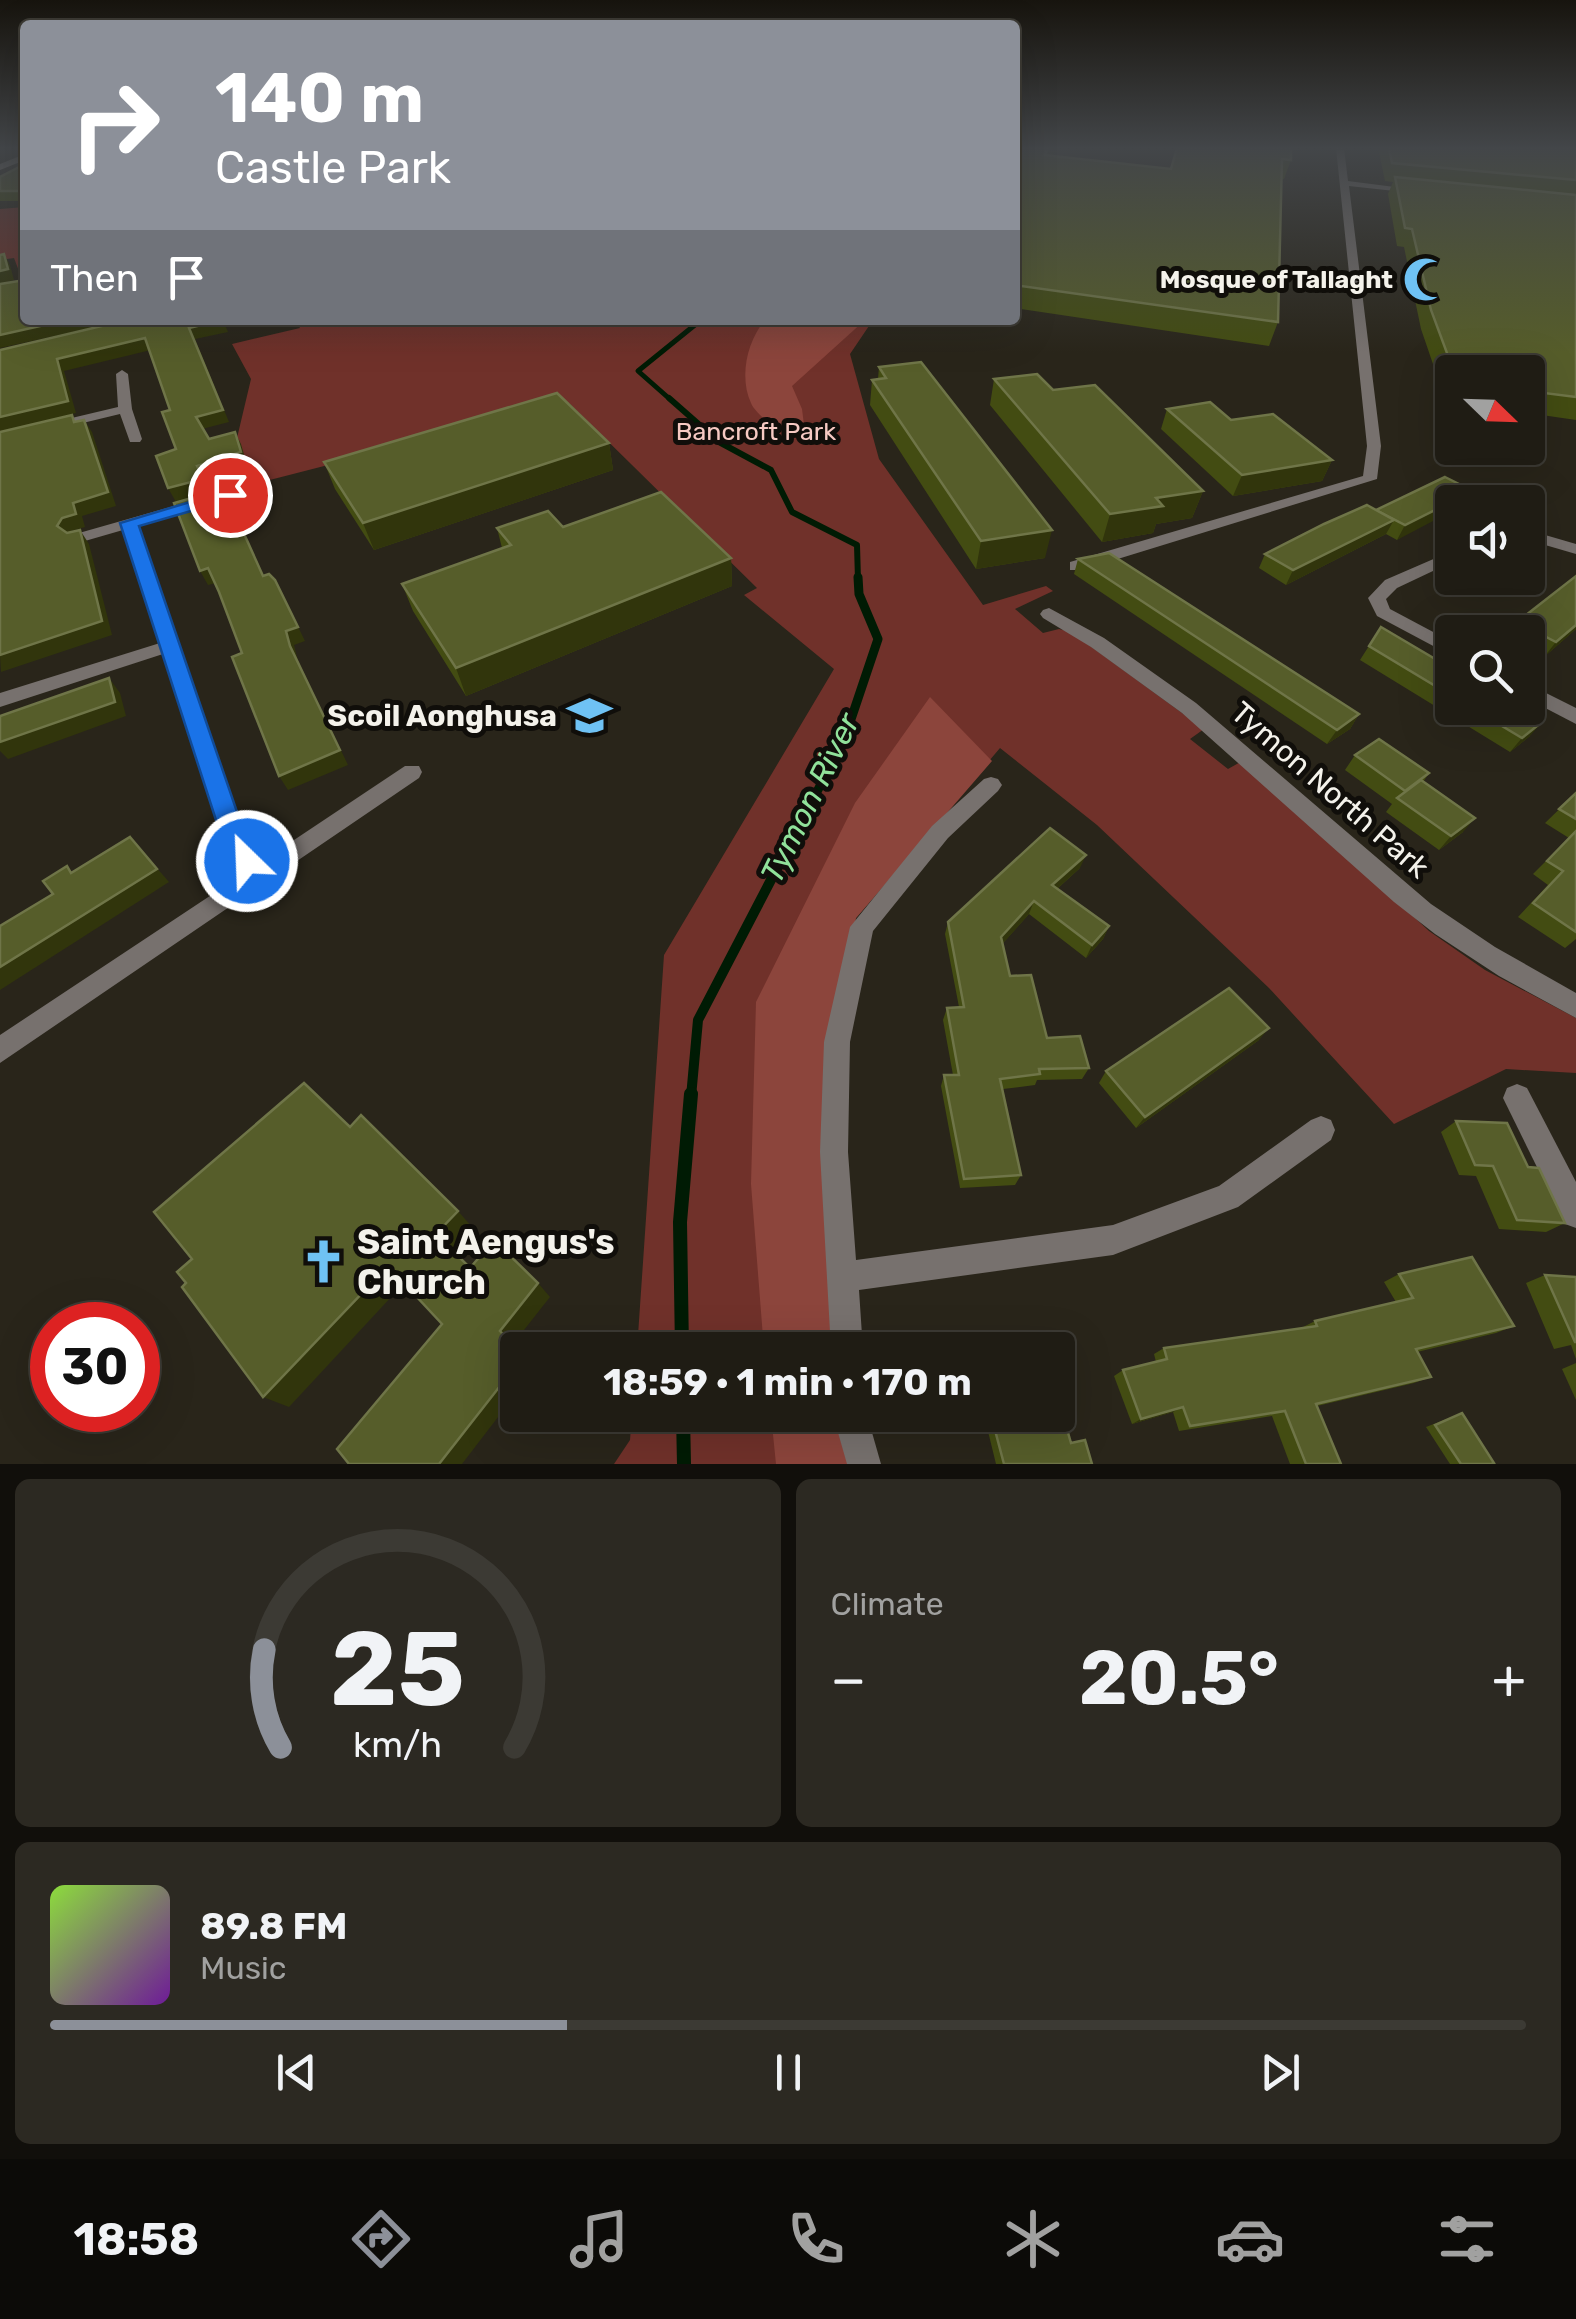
<!DOCTYPE html>
<html lang="en">
<head>
<meta charset="utf-8">
<style>
  :root { --surface:#1f1c14; --page:#2c2922; --text:#f1f3f6; --muted:#a1a1a0; --line:#3c3a34; --accent:#8c9099 }
  body { margin:0; font-family:Rubik,sans-serif; background:var(--page); color:var(--text); height:100vh; display:flex; flex-direction:column; font-size:38px; white-space:nowrap }
  * { box-sizing:border-box; margin:0 }
  p { font-size:32px; color:var(--muted) }
  .icon { flex:none; width:55px; height:55px; fill:none; stroke:currentColor; stroke-width:2; stroke-linecap:round; stroke-linejoin:round }
  .map { position:relative; height:1464px; overflow:hidden }
  .sheet { display:flex; flex-direction:column; gap:15px; padding:15px; background:#110f0b; flex:1 }
  .sheet>* { flex:none }
  .top-card { position:absolute; left:20px; top:20px; width:1000px; height:305px; border-radius:10px; box-shadow:0 10px 40px #0002,0 0 0 2px var(--line); background:#8c9099; color:#fff; overflow:hidden }
  .needle { width:65px; rotate:113deg }
  .controls { position:absolute; left:1435px; top:355px; display:grid; gap:20px }
  .controls a { display:grid; place-items:center; width:110px; height:110px; border-radius:10px; background:var(--surface); box-shadow:0 10px 40px #0002,0 0 0 2px var(--line); font-size:50px }
  .speed { position:absolute; left:30px; top:1302px; display:flex; gap:20px; font-size:50px; font-weight:700; text-align:center }
  .speed>* { display:grid; place-content:center; width:130px; height:130px; border-radius:50%; background:var(--surface); box-shadow:0 10px 40px #0002,0 0 0 2px var(--line); line-height:1 }
  .speed .limit { border:15px solid #d22; background:#fff; color:#111 }
  .pin { position:absolute; display:grid; place-items:center; width:85px; height:85px; color:#fff; margin:-42px; border:5px solid #fff; border-radius:50%; box-shadow:0 2px 10px #0007 }
  .me { position:absolute; width:110px; margin:-55px; rotate:336deg; stroke-linejoin:round; filter:drop-shadow(0 0 8px #0008) }
  .turn { display:flex; align-items:center; gap:35px; height:210px; padding:0 30px; font-size:45px }
  .turn .icon { width:130px; height:130px; stroke-width:2.5 }
  .turn b { display:block; font-size:70px; line-height:85px }
  .then { display:flex; align-items:center; height:95px; padding:0 30px; background:#0003; gap:20px; font-size:38px }
  .big { font-size:75px; font-weight:700; line-height:1.1 }
  .sheet .tile { flex:1; display:flex; flex-direction:column; justify-content:center; gap:15px; min-width:0; padding:0 35px; border-radius:15px; background:var(--page) }
  .sheet .dial { align-items:center; gap:0 }
  .dial svg { height:260px; overflow:visible; fill:none; stroke:var(--line); stroke-width:7; stroke-linecap:round; text-anchor:middle }
  .dial text { fill:var(--text); stroke:none }
  .song { display:flex; align-items:center; gap:30px }
  .cover { width:120px; height:120px; border-radius:15px; background:linear-gradient(135deg,hsl(90 70% 55%),hsl(280 70% 35%)) }
  .played { height:10px; border-radius:5px; background:linear-gradient(90deg,var(--accent) 35%,var(--line) 35%) }
  .keys { display:flex; justify-content:space-around; direction:ltr }
  .heat { display:flex; justify-content:space-between; align-items:center; font-size:55px; direction:ltr }
  .sheet .tiles { flex:1; display:grid; gap:15px; grid-template-columns:1fr 1fr }
  .tile:last-child { grid-column:span 2 }
  .trip { position:absolute; left:500px; top:1332px; width:575px; height:100px; border-radius:10px; background:var(--surface); box-shadow:0 10px 40px #0002,0 0 0 2px var(--line); font-weight:700; line-height:100px; text-align:center }
  .tab-bar { display:flex; height:160px; justify-content:space-around; align-items:center; background:#0c0b08; color:var(--muted) }
  .tab-bar .icon { width:70px; height:70px }
  .tab-bar .active { color:var(--accent) }
  .tab-bar b { font-size:45px; color:var(--text) }
  .map>svg:first-child { display:block }
  .green { fill:#70312a }
  .forest { fill:#8c453c }
  .lines { fill:none; stroke-linecap:round; stroke-linejoin:round }
  .stream-far4 { stroke:#001b04; stroke-width:5 }
  .stream-far3 { stroke:#001b04; stroke-width:6 }
  .stream-far2 { stroke:#001b04; stroke-width:9 }
  .stream-far1 { stroke:#001b04; stroke-width:10 }
  .stream { stroke:#001b04; stroke-width:14 }
  .street { fill:#77716e; fill-rule:evenodd }
  .secondary { fill:#a59d97; fill-rule:evenodd }
  .wall { fill:#434c12 }
  .shaded-wall { fill:#31350c }
  .building { fill:#565d2a; stroke:#6f7548; stroke-width:2.5 }
  .route { fill:#1a73e8; stroke:#114b97; stroke-width:2.5 }
  .labels { text-anchor:middle; dominant-baseline:central; stroke-width:10; stroke-linejoin:round; paint-order:stroke }
  .far-poi-label { font-size:25px; font-weight:bold; fill:#f4f2eb; stroke:#100e0a; text-anchor:end }
  .far-park-label { font-size:25px; fill:#f6cac3; stroke:#100e0a }
  .poi-label { font-size:30px; font-weight:bold; fill:#f4f2eb; stroke:#100e0a; text-anchor:end }
  .street-label { font-size:30px; fill:#f4f2eb; stroke:#100e0a }
  .water-label { font-size:32px; font-style:italic; fill:#90e29a; stroke:#100e0a }
  .near-poi-label { font-size:35px; font-weight:bold; fill:#f4f2eb; stroke:#100e0a; text-anchor:start }
</style>
</head>
<body>
<div class="map">
<svg width="1576" height="1464" viewBox="0 0 1576 1464">
  <rect width="100%" height="100%" fill="#29251a"/>
  <g class="green">
    <path d="M25 207V278L22 279 14 258 0 260V209Z"/>
    <path d="M295 320H873L850 354 879 459 983 605 1046 586 1053 591 1015 609 1043 633 1059 629 1071 632 1204 729 1190 739 1228 769 1244 760 1429 931 1485 970 1576 1018V1073L1506 1069 1394 1124 1269 988 1097 825 1000 748 856 918 826 1042 835 1350H637L664 955 834 669 744 595 757 588 569 403 258 483 254 474 227 480 213 443 237 438 251 379 232 344 300 328Z"/>
    <path d="M632 1415H841L852 1464H614L630 1440Z"/>
  </g>
  <g class="forest">
    <path d="M765 320H865L792 386 802 409 804 425 779 431C771 424 755 413 751 403 739 377 747 341 765 320Z"/>
    <path d="M930 697 992 761 856 918 826 1042 835 1350H764L751 1184 756 1002 855 803Z"/>
    <path d="M771 1415H841L852 1464H776Z"/>
  </g>
  <g class="lines">
    <path class="stream-far4" d="M672 401 638 371 701 320"/>
    <path class="stream-far3" d="M669 398 719 442 771 470 792 512 857 545 858 580"/>
    <path class="stream-far2" d="M809 807 844 740 878 639 859 594 858 577"/>
    <path class="stream-far1" d="M691 1097 698 1020 810 805"/>
    <g class="stream">
      <path d="M682 1350 680 1222 691 1094"/>
      <path d="M683 1415 684 1464"/>
    </g>
    <g class="street">
      <path d="M1336 148H1344L1348 181 1418 190 1413 193 1349 186 1381 446 1377 479 1082 570H1070V562L1363 476 1367 446Z"/>
      <path d="M122 370 128 374 132 409 142 439 140 442H130L120 414 0 443V435L118 407 116 374Z"/>
      <path d="M230 490 235 492V498L138 526 247 844 261 862 405 766H419L422 772 419 778 0 1063V1035L243 874 226 848 163 654 0 707V693L160 643 123 530 78 543 70 538 72 535Z"/>
      <path d="M1528 530 1576 544V554L1528 540Z"/>
      <path d="M1452 551V562L1397 588 1386 599 1390 609 1452 642V656L1377 616 1368 598 1385 580Z"/>
      <path d="M1049 608 1104 638 1196 703 1431 904 1495 947 1576 993V1018L1499 976 1435 934 1394 902 1182 713 1091 647 1043 618 1040 614 1043 610Z"/>
      <path d="M1528 684 1576 708V724L1528 699Z"/>
      <path d="M991 777 998 779 1002 785 998 791 948 838 873 931 850 1042 848 1152 856 1260 1113 1225 1219 1186 1311 1120 1321 1116 1331 1120 1335 1130 1331 1140 1238 1207 1113 1255 859 1290 863 1350H831L820 1152 824 1042 850 927 932 826 984 779Z"/>
      <path d="M1517 1084 1527 1088 1576 1182V1228L1565 1224 1503 1098 1507 1088Z"/>
      <path d="M833 1415H867L881 1464H847Z"/>
    </g>
    <path class="secondary" d="M25 154V160L0 170V164Z"/>
  </g>
  <g class="wall">
    <path d="M1015 148H1058L1053 156 1171 169 1177 148H1294L1291 154V160L1284 179H1282L1278 322 1269 346 1015 308Z"/>
    <path d="M1378 148H1576V420L1528 413V372H1452V402H1446L1421 329 1404 247 1397 246 1388 194 1393 182 1385 181Z"/>
    <path d="M25 164V201H0V177Z"/>
    <path d="M879 367 1045 558 976 569 870 405 872 380 878 379Z"/>
    <path d="M994 379 1203 491 1192 518 1156 524 1153 533 1102 542 990 405Z"/>
    <path d="M1167 409 1231 420 1332 460 1322 481 1233 496 1161 429Z"/>
    <path d="M609 443 613 470 374 550 335 489 324 462Z"/>
    <path d="M1473 491 1466 502H1452L1397 540 1386 534 1286 585 1259 568 1265 554 1376 510Z"/>
    <path d="M563 527 731 558 732 586 466 696 413 611 402 584 502 548 497 528Z"/>
    <path d="M1078 559 1359 714 1350 729 1327 744 1074 574Z"/>
    <path d="M1517 622 1576 629 1544 657 1528 648V632H1509Z"/>
    <path d="M1381 627 1452 669V708H1518L1530 736 1510 752 1360 660Z"/>
    <path d="M1355 755 1429 773 1423 782 1463 832 1439 850 1386 812 1392 804 1345 770Z"/>
    <path d="M1576 793V939L1565 948 1518 917 1548 885 1533 874 1569 838 1545 823Z"/>
    <path d="M1080 868 1057 889 1109 926 1103 939 1086 958 1029 914 1003 943 1010 976 1047 1038 1089 1068 1082 1079 1037 1080 1035 1085 1003 1089 1021 1175 1015 1185 960 1188 941 1086 944 1075H953L943 1020 947 1008 959 1007 945 934 948 922Z"/>
    <path d="M1259 1040 1136 1128 1099 1083 1106 1071Z"/>
    <path d="M1456 1121 1528 1167 1565 1223 1546 1232 1499 1229 1476 1176 1459 1175 1441 1132Z"/>
    <path d="M1399 1274 1514 1326 1496 1333 1417 1352 1431 1377 1414 1383 1317 1406 1341 1464H1290L1272 1416 1179 1431 1173 1412 1132 1424 1114 1376 1123 1370 1156 1362 1154 1354 1164 1348 1301 1328 1315 1321 1396 1302 1384 1282Z"/>
    <path d="M1545 1275 1576 1277V1359L1571 1345 1554 1349 1526 1283Z"/>
    <path d="M1576 1363V1400L1562 1369Z"/>
    <path d="M1462 1413 1491 1464H1450L1426 1427Z"/>
    <path d="M984 1415H1058L1071 1443 1092 1464H996Z"/>
  </g>
  <g class="shaded-wall">
    <path d="M1049 148H1058L1040 174 1044 155Z"/>
    <path d="M4 254 10 265 14 280 0 284V271Z"/>
    <path d="M67 320H127L0 348V335Z"/>
    <path d="M223 320 228 332 195 339 229 422 202 429 196 417 189 328Z"/>
    <path d="M145 338 151 350 64 371 76 413 0 432V417L57 359Z"/>
    <path d="M84 420 92 432 116 506 82 516 85 527 71 531 66 539 57 526 73 503Z"/>
    <path d="M235 432 241 444 247 465 204 478 210 492 176 502 168 488 197 466Z"/>
    <path d="M609 443 613 470 374 550 363 523Z"/>
    <path d="M1332 460 1322 481 1233 496 1242 475Z"/>
    <path d="M1203 491 1192 518 1156 524 1153 533 1102 542 1110 514 1156 498Z"/>
    <path d="M1473 491 1466 502H1452V511L1397 540 1405 525Z"/>
    <path d="M1394 520 1386 534 1286 585 1293 570Z"/>
    <path d="M80 530 89 544 112 635 1 672 0 655Z"/>
    <path d="M1052 530 1045 558 976 569 981 541Z"/>
    <path d="M731 558 732 586 466 696 456 668Z"/>
    <path d="M208 568 216 583 208 585 200 571Z"/>
    <path d="M275 580 305 641 294 645 298 661 348 765 288 790 279 776 290 646Z"/>
    <path d="M1576 625V629L1544 657 1556 642Z"/>
    <path d="M109 678 120 693 126 716 8 759 0 751V742Z"/>
    <path d="M1359 714 1350 729 1327 744 1337 730Z"/>
    <path d="M1542 722 1530 736 1510 752 1522 738Z"/>
    <path d="M1475 818 1463 832 1439 850 1451 836Z"/>
    <path d="M130 837 169 882 0 990V967Z"/>
    <path d="M1086 855 1080 868 1047 898 1052 885Z"/>
    <path d="M1034 901 1029 914 997 950 1001 937Z"/>
    <path d="M1109 926 1103 939 1086 958 1092 945Z"/>
    <path d="M1269 1028 1259 1040 1136 1128 1145 1117Z"/>
    <path d="M458 1211 472 1227 451 1250 436 1234Z"/>
    <path d="M388 1266 406 1281 289 1407 263 1397Z"/>
    <path d="M538 1283 550 1297 513 1344 519 1350H518L500 1331Z"/>
    <path d="M518 1363V1391L462 1464H439Z"/>
    <path d="M1183 1407 1173 1412 1132 1424 1141 1419Z"/>
  </g>
  <g class="building">
    <path d="M1015 148H1049L1044 155 1171 169 1177 148H1291V160L1282 159 1278 322 1015 285Z"/>
    <path d="M1389 148H1576V180L1392 163Z"/>
    <path d="M25 164V191H0V177Z"/>
    <path d="M1395 177 1576 195V397L1528 391V372H1454L1431 310 1412 229 1405 228Z"/>
    <path d="M4 254 8 269 0 271V255Z"/>
    <path d="M25 280V320H67L0 335V284Z"/>
    <path d="M127 320H222L189 328 223 410 196 417 209 439 235 432 241 452 197 466 203 479 168 488 156 456 176 449 162 412 170 410 145 338 57 359 68 401 0 417V350Z"/>
    <path d="M921 362 1052 530 981 541 872 380 886 378 879 367Z"/>
    <path d="M1037 374 1053 390 1095 385 1203 491 1156 498 1163 506 1110 514 994 379Z"/>
    <path d="M557 393 609 443 363 523 324 462Z"/>
    <path d="M1210 402 1231 420 1273 414 1332 460 1242 475 1167 409Z"/>
    <path d="M72 415 74 422 84 420 108 492 73 503 76 514 62 518 57 526 67 533 80 530 102 621 0 655V432Z"/>
    <path d="M1445 477 1473 491 1405 525 1376 510Z"/>
    <path d="M661 492 731 558 456 668 402 584 511 545 497 528 548 511 563 527Z"/>
    <path d="M209 493 216 511 232 507 263 576 269 574 275 580 298 627 286 631 290 646 340 750 279 776 232 657 242 653 219 592 208 568 200 571 174 503Z"/>
    <path d="M1367 505 1394 520 1293 570 1265 554 1324 524Z"/>
    <path d="M1109 553 1359 714 1337 730 1078 559Z"/>
    <path d="M1576 576V625L1556 642 1517 622Z"/>
    <path d="M1381 627 1452 669V696L1369 646Z"/>
    <path d="M109 678 115 702 0 742V716Z"/>
    <path d="M1472 708H1518L1542 722 1522 738Z"/>
    <path d="M1379 739 1429 773 1405 791 1355 755Z"/>
    <path d="M1421 780 1475 818 1451 836 1397 798Z"/>
    <path d="M1576 793V819L1559 809Z"/>
    <path d="M1050 828 1086 855 1052 885 1109 926 1092 945 1034 901 1001 937 1010 976 1031 975 1047 1038 1080 1036 1089 1068 1039 1069 1040 1074 1000 1079 1021 1175 964 1179 944 1075H959L947 1008 964 1007 948 922Z"/>
    <path d="M1576 831V932L1533 903 1563 871 1547 861Z"/>
    <path d="M130 837 157 869 0 967V926L53 894 43 881 67 866 71 873Z"/>
    <path d="M1229 988 1269 1028 1145 1117 1106 1071Z"/>
    <path d="M304 1083 350 1127 361 1115 458 1211 436 1234 470 1268 494 1240 538 1283 500 1331 518 1350V1363L439 1464H349L337 1449 442 1324 388 1266 263 1397 182 1287 186 1283 177 1272 192 1259 154 1212Z"/>
    <path d="M1456 1121 1507 1123 1528 1167 1539 1168 1565 1223 1517 1220 1493 1166 1475 1165Z"/>
    <path d="M1472 1257 1514 1326 1416 1349 1431 1377 1316 1404 1341 1464H1306L1285 1411 1190 1426 1183 1407 1141 1419 1123 1370 1167 1359 1164 1348 1317 1326 1315 1321 1413 1298 1399 1274Z"/>
    <path d="M1545 1275 1576 1277V1342H1575Z"/>
    <path d="M1040 1339 1043 1350H986Z"/>
    <path d="M1058 1398 1071 1443 1085 1440 1092 1464H1004L991 1415H1058Z"/>
    <path d="M1462 1413 1494 1463 1491 1464H1461L1435 1425Z"/>
  </g>
  <linearGradient id="sky" x2="0" y2="1"><stop stop-color="#17140e"/><stop offset="0.42" stop-color="#434649"/><stop offset="1" stop-color="#434649" stop-opacity="0"/></linearGradient>
  <rect width="1576" height="353" fill="url(#sky)"/>
  <path class="route" d="M230 490 236 491V498L139 526 248 844 260 861 256 868C239 874 232 863 225 848L120 523Z"/>
  <defs>
    <symbol id="mosque-bare" viewBox="-9 -9 18 18"><path d="M3.5-4.9A6 6 0 1 0 3.5 4.9A5 5 0 1 1 3.5-4.9Z" fill="#6fc2f4" stroke="#100e0a" stroke-width="2.5" paint-order="stroke"/></symbol>
    <symbol id="school-bare" viewBox="-9 -9 18 18"><path d="M0-5L7-2L0 1L-7-2ZM-4 1L0 2.5L4 1V4Q0 6-4 4Z" fill="#6fc2f4" stroke="#100e0a" stroke-width="2.5" paint-order="stroke"/></symbol>
    <symbol id="church-bare" viewBox="-9 -9 18 18"><path d="M-1.2-6h2.4v3.5h3.3v2.4h-3.3V6h-2.4V-.1h-3.3v-2.4h3.3Z" fill="#6fc2f4" stroke="#100e0a" stroke-width="2.5" paint-order="stroke"/></symbol>
  </defs>
  <g fill-rule="evenodd">
    <use href="#mosque-bare" x="1394" y="248" width="63" height="63"/>
    <use href="#school-bare" x="558" y="684" width="63" height="63"/>
    <use href="#church-bare" x="292" y="1230" width="63" height="63"/>
  </g>
  <g class="labels">
    <g class="far-poi-label">
      <text x="1393" y="279">Mosque of Tallaght</text>
    </g>
    <g class="far-park-label">
      <text x="756" y="431">Bancroft Park</text>
    </g>
    <g class="poi-label">
      <text x="557" y="716">Scoil Aonghusa</text>
    </g>
    <g class="street-label">
      <text transform="translate(1330 790) rotate(41)">Tymon North Park</text>
    </g>
    <g class="water-label">
      <text transform="translate(810 798) rotate(-64)">Tymon River</text>
    </g>
    <g class="near-poi-label">
      <text x="357" y="1242">Saint Aengus's<tspan x="357" dy="40">Church</tspan></text>
    </g>
  </g>
</svg>
<div class="controls">
<a><svg class="needle" viewBox="-14 -14 28 28"><path d="M0-13l5 13h-10z" fill="#e53935"/><path d="M0 13l5-13h-10z" fill="#a1a1a0"/></svg></a>
<a><svg class="icon" aria-label="sound" viewBox="0 0 24 24"><path d="M4 9h4l5-4v14l-5-4H4zM17 9q2 3 0 6"/></svg></a>
<a><svg class="icon" aria-label="search" viewBox="0 0 24 24"><circle cx="10" cy="10" r="6"/><path d="M15 15l6 6"/></svg></a>
</div>
<div class="speed"><div class="limit">30</div></div>
<div class="pin" style="left:230px;top:495px;background:#d93025"><svg class="icon" aria-label="arrive" viewBox="0 0 24 24"><path d="M6 21V4h12l-3 4 3 4H6"/></svg></div>
<svg class="me" style="left:247px;top:861px" viewBox="-20 -20 40 40"><circle r="17" fill="#1a73e8" stroke="#fff" stroke-width="3"/><path d="M0-11L8 9 0 5-8 9z" fill="#fff"/></svg>
<div class="trip">18:59 · 1 min · 170 m</div>
<div class="top-card">
<div class="turn"><svg class="icon" aria-label="right" viewBox="0 0 24 24"><path d="M7 20v-9h11M14 6l5 5-5 5"/></svg><div><b>140 m</b>Castle Park</div></div>
<div class="then">Then<svg class="icon" aria-label="arrive" viewBox="0 0 24 24"><path d="M6 21V4h12l-3 4 3 4H6"/></svg></div>
</div>
</div>
<section class="sheet">
<div class="tiles">
<div class="tile dial"><svg viewBox="0 0 100 80">
<path d="M14 69A42 42 0 1 1 86 69"/>
<path d="M14 69A42 42 0 0 1 9 39" stroke="#8c9099"/>
<text x="50" y="56" font-size="32" font-weight="700">25</text>
<text x="50" y="72" font-size="11">km/h</text>
</svg></div>
<div class="tile"><p>Climate</p>
<div class="heat"><a>−</a><b class="big">20.5°</b><a>+</a></div>
</div>
<div class="tile">
<div class="song"><i class="cover"></i><div><b>89.8 FM</b><p>Music</p></div></div>
<div class="played"></div>
<div class="keys"><svg class="icon" aria-label="previous" viewBox="0 0 24 24"><path d="M18 5L8 12l10 7zM5 5v14"/></svg><svg class="icon" aria-label="pause" viewBox="0 0 24 24"><path d="M8 5v14M16 5v14"/></svg><svg class="icon" aria-label="next" viewBox="0 0 24 24"><path d="M6 5l10 7-10 7zM19 5v14"/></svg></div>
</div>
</div>
</section>
<nav class="tab-bar">
<b>18:58</b>
<svg class="icon active" aria-label="directions" viewBox="0 0 24 24"><path d="M12 3l9 9-9 9-9-9zM9 14v-3h6M13 9l2 2-2 2"/></svg>
<svg class="icon" aria-label="music" viewBox="0 0 24 24"><path d="M9 18V5l10-2v13"/><circle cx="6" cy="18" r="3"/><circle cx="16" cy="16" r="3"/></svg>
<svg class="icon" aria-label="phone" viewBox="0 0 24 24"><path d="M5 4h4l2 5-3 2q2 4 5 5l2-3 5 2v4C11 20 4 13 5 4z"/></svg>
<svg class="icon" aria-label="climate" viewBox="0 0 24 24"><path d="M12 3v18M4 7l16 10M4 17L20 7"/></svg>
<svg class="icon" aria-label="car" viewBox="0 0 24 24"><path d="M5 17H2v-5l4-1 3-4h7l3 4 3 1v5h-3M9 17h6M6 11h13"/><circle cx="7" cy="17" r="2"/><circle cx="17" cy="17" r="2"/></svg>
<svg class="icon" aria-label="filters" viewBox="0 0 24 24"><path d="M4 7h16M4 17h16"/><circle cx="9" cy="7" r="2"/><circle cx="15" cy="17" r="2"/></svg>
</nav>
</body>
</html>
